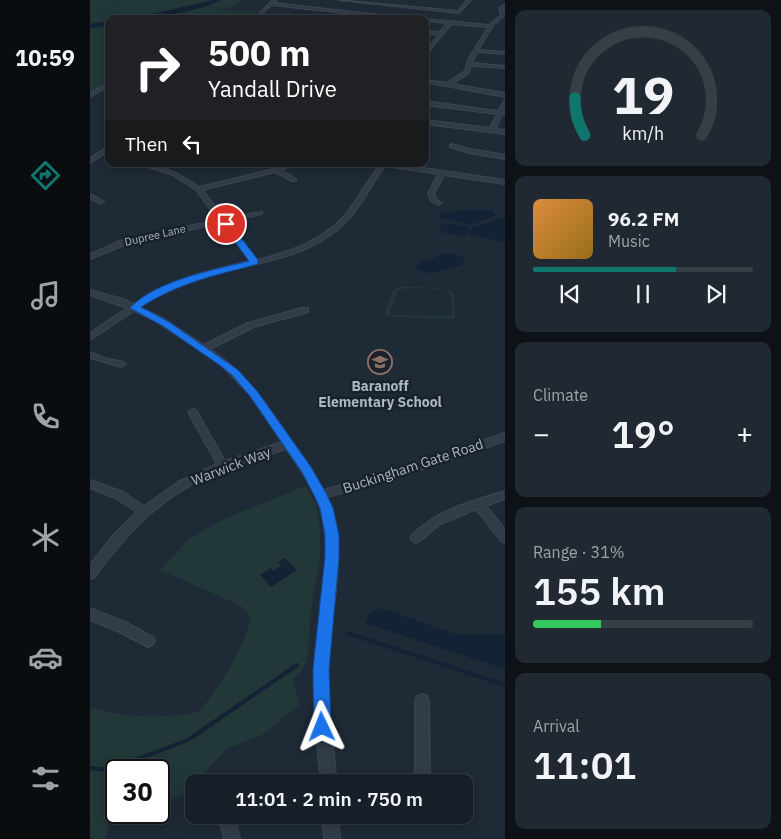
<!DOCTYPE html>
<html lang="en">
<head>
<meta charset="utf-8">
<style>
  :root { --surface:#172029; --page:#202831; --text:#f1f3f6; --muted:#9ea3a8; --line:#363e46; --accent:#0f766e }
  body { margin:0; font-family:"IBM Plex Sans",sans-serif; background:var(--page); color:var(--text); height:100vh; display:flex; flex-direction:column; font-size:19px; white-space:nowrap }
  * { box-sizing:border-box; margin:0 }
  p { font-size:16px; color:var(--muted) }
  .icon { flex:none; width:28px; height:28px; fill:none; stroke:currentColor; stroke-width:2; stroke-linecap:round; stroke-linejoin:round }
  .map { position:relative; flex:1; overflow:hidden }
  .side { display:flex; flex-direction:column; gap:10px; padding:10px; background:#0d1217; width:276px }
  .side>* { flex:none }
  .banner { position:absolute; left:15px; top:15px; width:324px; height:152px; border-radius:10px; box-shadow:0 2px 12px #0003,0 0 0 1px var(--line); background:#202124; color:#fff; overflow:hidden }
  .speed { position:absolute; left:15px; top:759px; display:flex; gap:10px; font-size:25px; font-weight:700; text-align:center }
  .speed>* { display:grid; place-content:center; width:65px; height:65px; border-radius:50%; background:var(--surface); box-shadow:0 2px 12px #0003,0 0 0 1px var(--line); line-height:1 }
  .speed .limit { border:2px solid #111; border-radius:8px; background:#fff; color:#111 }
  .pin { position:absolute; display:grid; place-items:center; width:42px; height:42px; color:#fff; margin:-21px; border:2px solid #fff; border-radius:50%; box-shadow:0 1px 5px #0007 }
  .me { position:absolute; width:55px; margin:-28px; rotate:358deg; stroke-linejoin:round; filter:drop-shadow(0 0 4px #0008) }
  .turn { display:flex; align-items:center; gap:18px; height:105px; padding:0 20px; font-size:22px }
  .turn .icon { width:65px; height:65px; stroke-width:2.5 }
  .turn b { display:block; font-size:35px; line-height:42px }
  .then { display:flex; align-items:center; height:48px; padding:0 20px; background:#0003; gap:10px; font-size:19px }
  .big { font-size:38px; font-weight:600; line-height:1.1 }
  .side .tile { flex:1; display:flex; flex-direction:column; justify-content:center; gap:8px; min-width:0; padding:0 18px; border-radius:10px; background:var(--page) }
  .side .dial { align-items:center; gap:0 }
  .dial svg { height:130px; overflow:visible; fill:none; stroke:var(--line); stroke-width:7; stroke-linecap:round; text-anchor:middle }
  .dial text { fill:var(--text); stroke:none }
  .song { display:flex; align-items:center; gap:15px }
  .cover { width:60px; height:60px; border-radius:8px; background:linear-gradient(135deg,hsl(30 70% 55%),hsl(40 70% 35%)) }
  .played { height:5px; border-radius:2px; background:linear-gradient(90deg,var(--accent) 65%,var(--line) 65%) }
  .keys { display:flex; justify-content:space-around; direction:ltr }
  .heat { display:flex; justify-content:space-between; align-items:center; font-size:28px; direction:ltr }
  .charge { height:8px; border-radius:4px; background:linear-gradient(90deg,#34c759 31%,var(--line) 0) }
  .trip { position:absolute; left:95px; top:774px; width:288px; height:50px; border-radius:10px; background:var(--surface); box-shadow:0 2px 12px #0003,0 0 0 1px var(--line); font-weight:600; line-height:50px; text-align:center }
  main { display:flex; flex:1; min-height:0 }
  .menu { display:flex; flex-direction:column; width:90px; justify-content:space-around; align-items:center; background:#090d10; color:var(--muted) }
  .menu .icon { width:35px; height:35px }
  .menu .current { color:var(--accent) }
  .menu b { font-size:22px; color:var(--text) }
  .map>svg:first-child { display:block }
  .green { fill:#213738; fill-rule:evenodd }
  .water { fill:#132235 }
  .lines { fill:none; stroke-linecap:round; stroke-linejoin:round }
  .stream { stroke:#132235; stroke-width:4 }
  .river { fill:#132235; fill-rule:evenodd }
  .minor-casing { stroke:#3c4551; stroke-width:2 }
  .minor { fill:#323c48; fill-rule:evenodd }
  .route { fill:#1a73e8; stroke:#114b97 }
  .labels { text-anchor:middle; dominant-baseline:central; stroke-width:5; stroke-linejoin:round; paint-order:stroke }
  .far-street-label { font-size:11px; fill:#acb7c5; stroke:#18212c }
  .poi-label { font-size:14px; font-weight:bold; fill:#acb7c5; stroke:#18212c }
  .street-label { font-size:14px; fill:#acb7c5; stroke:#18212c }
</style>
</head>
<body>
<main>
<nav class="menu">
<b>10:59</b>
<svg class="icon current" aria-label="directions" viewBox="0 0 24 24"><path d="M12 3l9 9-9 9-9-9zM9 14v-3h6M13 9l2 2-2 2"/></svg>
<svg class="icon" aria-label="music" viewBox="0 0 24 24"><path d="M9 18V5l10-2v13"/><circle cx="6" cy="18" r="3"/><circle cx="16" cy="16" r="3"/></svg>
<svg class="icon" aria-label="phone" viewBox="0 0 24 24"><path d="M5 4h4l2 5-3 2q2 4 5 5l2-3 5 2v4C11 20 4 13 5 4z"/></svg>
<svg class="icon" aria-label="climate" viewBox="0 0 24 24"><path d="M12 3v18M4 7l16 10M4 17L20 7"/></svg>
<svg class="icon" aria-label="car" viewBox="0 0 24 24"><path d="M5 17H2v-5l4-1 3-4h7l3 4 3 1v5h-3M9 17h6M6 11h13"/><circle cx="7" cy="17" r="2"/><circle cx="17" cy="17" r="2"/></svg>
<svg class="icon" aria-label="filters" viewBox="0 0 24 24"><path d="M4 7h16M4 17h16"/><circle cx="9" cy="7" r="2"/><circle cx="15" cy="17" r="2"/></svg>
</nav>
<div class="map">
<svg width="415" height="839" viewBox="0 0 415 839">
  <rect width="100%" height="100%" fill="#1f2a37"/>
  <g class="green">
    <path d="M0 0H152L144 6 128 10 170 11 162 14 170 16 165 19H19V81L0 92Z"/>
    <path d="M310 286 346 288 362 292 364 296 365 318 361 319 305 317 297 315 295 312 303 291ZM316 288C325 288 358 287 361 296 363 302 362 311 362 316L302 315 300 312 307 291Z"/>
    <path d="M215 486 226 503 230 529V559L221 608 217 663 203 680 210 704 172 735 136 749 106 782H104V786L96 794 69 801V770H26V812L30 813 19 822 16 839H0V708C36 717 73 720 110 711 131 684 153 650 161 617L151 606 70 570 100 538 136 518Z"/>
  </g>
  <g class="water">
    <path d="M370 210H402L406 216 380 225 348 217 353 213Z"/>
    <path d="M415 217V242L379 235 383 227Z"/>
    <path d="M353 223 376 226 380 228 378 233 374 236 354 233 348 228Z"/>
    <path d="M351 254H364L374 258 375 262C368 268 363 266 356 269 346 273 335 276 326 267L331 261 340 260Z"/>
    <path d="M195 558 207 570 181 587 170 575 181 568 184 571 191 566 188 562Z"/>
    <path d="M291 608 368 635 415 634V669L275 623 281 612Z"/>
  </g>
  <g class="lines">
    <g class="stream">
      <path d="M258 633 415 685"/>
      <path d="M0 768 19 770 98 740 207 665"/>
    </g>
    <g class="river">
      <path d="M123 0H130C116 10 60 19 41 19Z"/>
      <path d="M19 21V25L0 28V24Z"/>
    </g>
    <defs>
      <g id="minor">
        <path d="M183 0 186 1 184 3 326 19H310L181 5 171 14 209 19 167 16Z"/>
        <path d="M249 0 368 11 377 0H381L369 13Z"/>
        <path d="M415 4 413 8 415 15 404 24 388 50 415 52V54L387 52 382 63 415 66V68L381 66 379 73 362 84 415 93V97L335 82V80L356 83 375 71 378 60 398 27 361 24 335 56V52L348 35 335 33V31L350 32 357 23 335 21V19L399 25 411 15 409 8Z"/>
        <path d="M19 83V86L0 97V93Z"/>
        <path d="M415 100V115L412 114 406 129 415 130V134L335 124V120L400 128 407 114 335 105V101L408 111Z"/>
        <path d="M362 144 380 149 415 155V159L379 153 360 147V145Z"/>
        <path d="M19 146V151L0 163V158Z"/>
        <path d="M49 164C71 163 91 175 109 187L184 169 197 164H205L191 170 206 179V181H202L185 172 112 190 135 218 172 212V214L137 222 167 260C199 252 233 241 255 215 268 199 278 180 290 164H306L415 180V184L354 175 344 194 346 199 351 203 348 205 341 201 338 194 348 174 295 166C281 185 270 209 253 225 216 259 165 263 119 275 94 282 71 293 49 307L71 317 114 345 158 323 212 308H218V312L164 327 120 349C152 370 172 398 193 428 207 449 221 468 233 490L295 473 415 433V441L301 480 237 497C260 551 240 612 238 668 236 706 245 744 246 782H231C227 744 222 705 224 668 227 620 245 553 230 508 223 487 209 467 196 449 170 458 143 465 117 477 69 498 35 536 4 578L0 579V565L23 535 47 512 25 498 0 488V480L33 492 54 506 88 482 127 464 98 412 103 409 106 410 135 461 192 442 160 395 129 363 65 321 44 311 0 340V333L37 308 0 295V290L33 299 43 304C84 279 114 271 160 261L131 223 40 243 0 259V254L35 239 128 220 106 190 83 175Z"/>
        <path d="M0 194 13 201 14 202 11 204 0 199Z"/>
        <path d="M0 352 14 358 34 362 36 364 31 367 0 358Z"/>
        <path d="M415 491V499L396 506 415 529V543L411 541 386 509 349 525 330 541 326 543 322 541 320 538 322 535C347 510 382 501 415 491Z"/>
        <path d="M0 608 37 623 63 637 65 641 63 645 58 647 27 631 0 620Z"/>
        <path d="M332 694 337 696 339 701 340 782H325V701L327 696Z"/>
        <path d="M128 815H144L150 839H134Z"/>
        <path d="M232 815H248L250 839H234Z"/>
      </g>
    </defs>
    <use href="#minor" class="minor-casing"/>
    <use href="#minor" class="minor"/>
  </g>
  <path class="route" d="M133 222H139L168 260V264C123 276 91 282 51 307L79 322 148 370 167 391 221 467 237 495 243 508 249 535V557L239 669 241 727 238 732 232 735 227 732 224 727 223 669 235 557V535L230 508 224 495 212 472 160 396 141 374 128 364 73 326 40 308C66 280 124 270 159 261L132 224Z"/>
  <defs>
    <symbol id="school-ring" viewBox="-11 -11 22 22"><circle r="9.5" fill="#18212c" stroke="#8d6e63" stroke-width="1.5"/><path d="M0-5L7-2L0 1L-7-2ZM-4 1L0 2.5L4 1V4Q0 6-4 4Z" fill="#8d6e63"/></symbol>
  </defs>
  <g fill-rule="evenodd">
    <use href="#school-ring" x="276" y="348" width="28" height="28"/>
  </g>
  <g class="labels">
    <g class="far-street-label">
      <text transform="translate(65 235) rotate(-13)">Dupree Lane</text>
    </g>
    <g class="poi-label">
      <text x="290" y="386">Baranoff<tspan x="290" dy="16">Elementary School</tspan></text>
    </g>
    <g class="street-label">
      <text transform="translate(141 466) rotate(-21)">Warwick Way</text>
      <text transform="translate(323 466) rotate(-18)">Buckingham Gate Road</text>
    </g>
  </g>
</svg>
<div class="speed"><div class="limit">30</div></div>
<div class="pin" style="left:136px;top:224px;background:#d93025"><svg class="icon" aria-label="arrive" viewBox="0 0 24 24"><path d="M6 21V4h12l-3 4 3 4H6"/></svg></div>
<svg class="me" style="left:232px;top:727px" viewBox="-20 -20 40 40"><path d="M0-17L14 15 0 8-14 15z" fill="#1a73e8" stroke="#fff" stroke-width="4"/></svg>
<div class="trip">11:01 · 2 min · 750 m</div>
<div class="banner">
<div class="turn"><svg class="icon" aria-label="right" viewBox="0 0 24 24"><path d="M7 20v-9h11M14 6l5 5-5 5"/></svg><div><b>500 m</b>Yandall Drive</div></div>
<div class="then">Then<svg class="icon" aria-label="left" viewBox="0 0 24 24"><path d="M17 20v-9H6M10 6l-5 5 5 5"/></svg></div>
</div>
</div>
<section class="side">
<div class="tile dial"><svg viewBox="0 0 100 80">
<path d="M14 69A42 42 0 1 1 86 69"/>
<path d="M14 69A42 42 0 0 1 8 46" stroke="#0f766e"/>
<text x="50" y="56" font-size="32" font-weight="700">19</text>
<text x="50" y="72" font-size="11">km/h</text>
</svg></div>
<div class="tile">
<div class="song"><i class="cover"></i><div><b>96.2 FM</b><p>Music</p></div></div>
<div class="played"></div>
<div class="keys"><svg class="icon" aria-label="previous" viewBox="0 0 24 24"><path d="M18 5L8 12l10 7zM5 5v14"/></svg><svg class="icon" aria-label="pause" viewBox="0 0 24 24"><path d="M8 5v14M16 5v14"/></svg><svg class="icon" aria-label="next" viewBox="0 0 24 24"><path d="M6 5l10 7-10 7zM19 5v14"/></svg></div>
</div>
<div class="tile"><p>Climate</p>
<div class="heat"><a>−</a><b class="big">19°</b><a>+</a></div>
</div>
<div class="tile"><p>Range · 31%</p><b class="big">155 km</b><div class="charge"></div></div>
<div class="tile"><p>Arrival</p><b class="big">11:01</b></div>
</section>
</main>
</body>
</html>
